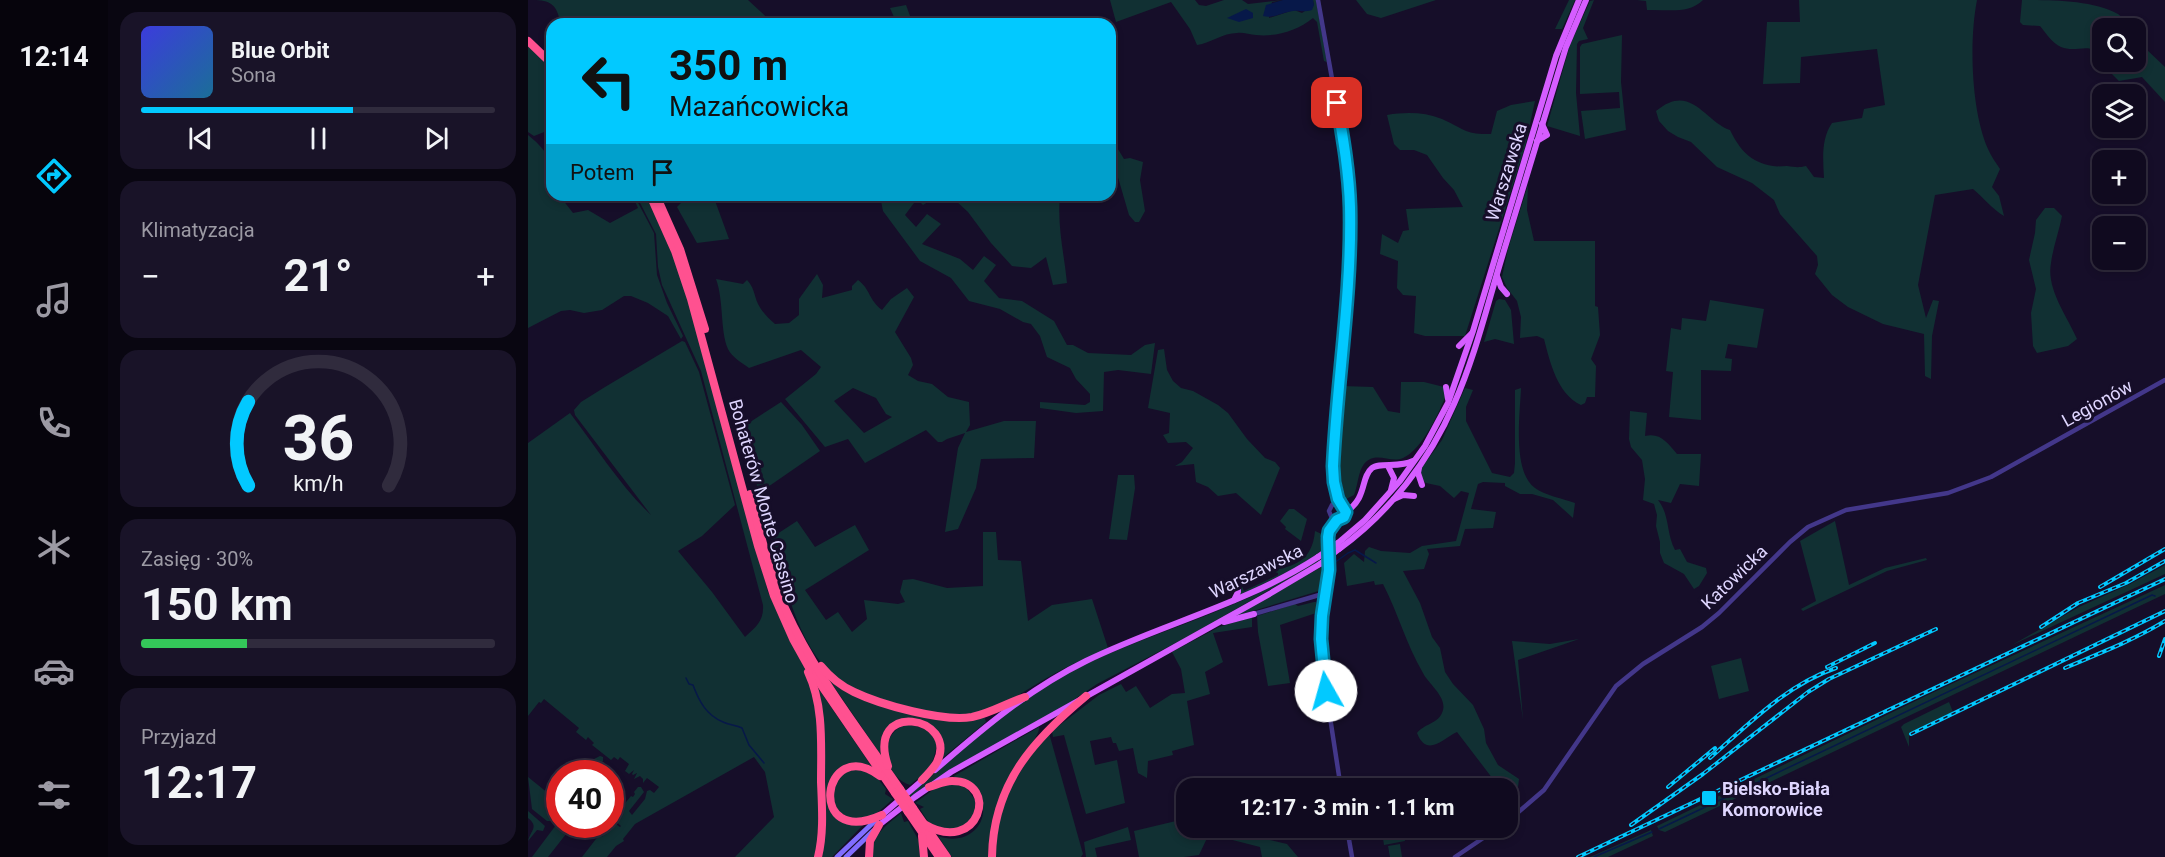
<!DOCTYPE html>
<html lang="pl">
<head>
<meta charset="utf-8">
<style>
  :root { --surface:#100a1f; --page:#191328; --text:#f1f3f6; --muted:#9c9aa4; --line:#302b3d; --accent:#02c9ff }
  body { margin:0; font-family:Roboto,sans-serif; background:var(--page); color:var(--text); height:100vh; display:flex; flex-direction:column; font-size:22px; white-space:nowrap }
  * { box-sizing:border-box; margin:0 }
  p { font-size:20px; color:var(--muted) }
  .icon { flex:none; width:33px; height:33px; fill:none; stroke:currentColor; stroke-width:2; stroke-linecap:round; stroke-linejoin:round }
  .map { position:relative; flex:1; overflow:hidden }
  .drawer { display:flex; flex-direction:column; gap:12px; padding:12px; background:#090611; width:420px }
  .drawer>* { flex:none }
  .hud { position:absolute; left:18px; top:18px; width:570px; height:183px; border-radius:18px; box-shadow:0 3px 9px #0003,0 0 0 2px var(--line); background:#02c9ff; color:#111; overflow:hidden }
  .buttons { position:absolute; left:1564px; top:18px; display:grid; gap:12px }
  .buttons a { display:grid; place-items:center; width:54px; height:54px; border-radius:12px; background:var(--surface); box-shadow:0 3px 9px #0003,0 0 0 2px var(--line); font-size:30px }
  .speed { position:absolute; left:18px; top:760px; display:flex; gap:12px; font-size:30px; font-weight:700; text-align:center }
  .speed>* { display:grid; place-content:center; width:78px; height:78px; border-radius:50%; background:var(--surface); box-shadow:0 3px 9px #0003,0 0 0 2px var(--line); line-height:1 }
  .speed .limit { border:9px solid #d22; background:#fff; color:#111 }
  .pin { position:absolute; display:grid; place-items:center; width:51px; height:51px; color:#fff; margin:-26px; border-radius:12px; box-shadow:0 3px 9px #0006 }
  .me { position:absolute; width:66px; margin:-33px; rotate:353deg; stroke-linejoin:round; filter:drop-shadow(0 0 4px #0008) }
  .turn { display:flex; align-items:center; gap:21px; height:126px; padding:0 24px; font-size:27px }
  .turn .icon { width:78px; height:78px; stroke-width:2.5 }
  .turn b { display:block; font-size:42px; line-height:51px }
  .then { display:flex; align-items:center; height:57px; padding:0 24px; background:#0003; gap:12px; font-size:22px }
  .big { font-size:45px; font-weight:700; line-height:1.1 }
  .drawer .tile { flex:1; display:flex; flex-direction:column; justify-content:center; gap:9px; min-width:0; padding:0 21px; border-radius:18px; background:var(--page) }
  .drawer .dial { align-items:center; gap:0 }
  .dial svg { height:156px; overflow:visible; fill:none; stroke:var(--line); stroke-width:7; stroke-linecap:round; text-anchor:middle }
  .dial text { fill:var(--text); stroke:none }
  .song { display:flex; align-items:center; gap:18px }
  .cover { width:72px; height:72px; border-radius:9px; background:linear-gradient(135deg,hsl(240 70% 55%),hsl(200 70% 35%)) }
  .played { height:6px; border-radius:3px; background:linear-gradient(90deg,var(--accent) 60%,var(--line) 60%) }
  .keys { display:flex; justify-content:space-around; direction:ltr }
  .heat { display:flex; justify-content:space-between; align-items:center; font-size:33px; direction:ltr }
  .charge { height:9px; border-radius:4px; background:linear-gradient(90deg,#34c759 30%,var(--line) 0) }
  .trip { position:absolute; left:648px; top:778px; width:342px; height:60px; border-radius:18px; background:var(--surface); box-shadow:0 3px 9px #0003,0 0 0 2px var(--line); font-weight:700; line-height:60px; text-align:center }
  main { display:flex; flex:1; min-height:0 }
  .tab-bar { display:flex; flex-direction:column; width:108px; justify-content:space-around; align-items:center; background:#06040c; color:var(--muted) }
  .tab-bar .icon { width:42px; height:42px }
  .tab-bar .selected { color:var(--accent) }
  .tab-bar b { font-size:27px; color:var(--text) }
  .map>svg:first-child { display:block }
  .green { fill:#113033; fill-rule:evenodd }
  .water { fill:#071849 }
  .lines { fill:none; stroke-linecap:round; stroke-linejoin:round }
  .stream { stroke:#071849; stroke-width:1.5 }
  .tertiary { stroke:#43378a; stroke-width:4.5 }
  .secondary { stroke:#816dff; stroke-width:5 }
  .primary { stroke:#d55dff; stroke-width:6 }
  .motorway { stroke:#ff5190; stroke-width:8 }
  .rail-casing { stroke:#02c9ff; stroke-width:4 }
  .rail { stroke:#160e29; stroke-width:1.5; stroke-dasharray:4.5; stroke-linecap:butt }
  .primary-bridge { stroke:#d55dff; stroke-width:6 }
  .motorway-bridge { stroke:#ff5190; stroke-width:8 }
  .route-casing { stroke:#0183a6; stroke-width:15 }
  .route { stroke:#02c9ff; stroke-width:10 }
  .poi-dot { fill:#02c9ff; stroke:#160e29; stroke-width:2 }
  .labels { text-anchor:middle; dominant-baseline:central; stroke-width:6; stroke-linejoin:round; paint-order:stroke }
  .street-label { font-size:18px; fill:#dfd6ff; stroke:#160e29 }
  .poi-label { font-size:18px; font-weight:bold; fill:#dfd6ff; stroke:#160e29; text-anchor:start }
</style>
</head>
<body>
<main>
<nav class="tab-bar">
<b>12:14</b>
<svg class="icon selected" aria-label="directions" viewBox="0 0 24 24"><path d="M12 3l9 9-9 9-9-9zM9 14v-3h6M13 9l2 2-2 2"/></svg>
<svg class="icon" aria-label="music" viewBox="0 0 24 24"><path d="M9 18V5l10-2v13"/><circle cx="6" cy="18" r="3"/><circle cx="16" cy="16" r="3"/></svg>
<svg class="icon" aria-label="phone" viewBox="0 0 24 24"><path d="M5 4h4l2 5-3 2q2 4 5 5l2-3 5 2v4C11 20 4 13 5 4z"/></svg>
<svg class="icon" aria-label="climate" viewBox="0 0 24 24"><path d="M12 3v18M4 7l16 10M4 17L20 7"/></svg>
<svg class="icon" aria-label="car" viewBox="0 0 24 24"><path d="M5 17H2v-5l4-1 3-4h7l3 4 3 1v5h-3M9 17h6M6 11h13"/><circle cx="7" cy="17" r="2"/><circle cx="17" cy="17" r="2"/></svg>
<svg class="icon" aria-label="filters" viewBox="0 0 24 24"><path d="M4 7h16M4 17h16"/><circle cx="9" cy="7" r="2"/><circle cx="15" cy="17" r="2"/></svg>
</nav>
<section class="drawer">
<div class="tile">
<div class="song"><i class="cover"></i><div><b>Blue Orbit</b><p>Sona</p></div></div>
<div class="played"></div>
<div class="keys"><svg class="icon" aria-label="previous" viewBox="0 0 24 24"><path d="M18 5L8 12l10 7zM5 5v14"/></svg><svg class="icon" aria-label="pause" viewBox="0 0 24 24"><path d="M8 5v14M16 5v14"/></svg><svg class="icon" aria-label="next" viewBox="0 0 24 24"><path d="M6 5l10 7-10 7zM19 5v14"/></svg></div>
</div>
<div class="tile"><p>Klimatyzacja</p>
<div class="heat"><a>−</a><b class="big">21°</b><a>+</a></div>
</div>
<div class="tile dial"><svg viewBox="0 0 100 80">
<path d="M14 69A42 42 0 1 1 86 69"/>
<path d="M14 69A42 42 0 0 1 14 26" stroke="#02c9ff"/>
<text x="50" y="56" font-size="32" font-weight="700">36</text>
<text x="50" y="72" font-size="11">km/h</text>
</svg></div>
<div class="tile"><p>Zasięg · 30%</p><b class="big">150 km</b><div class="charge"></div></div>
<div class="tile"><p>Przyjazd</p><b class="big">12:17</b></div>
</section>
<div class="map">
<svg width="1637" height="857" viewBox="0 0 1637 857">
  <rect width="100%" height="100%" fill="#160e29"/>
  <g class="green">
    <path d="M8 0H220L246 24H68L67 20C54 24 45 23 32 22 29 6 24 1 8 0Z"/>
    <path d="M582 0H667L671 5 678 6 696 0H714L720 4 755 0 744 2 741 18 766 10 774 13 786 5 785 0H788L799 62 796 61 789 22 785 18C769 31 748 37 728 35 722 35 715 32 709 33 695 33 683 43 669 45L662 29 643 2 588 22Z"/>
    <path d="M828 0H908L853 18 839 14Z"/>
    <path d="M1041 0H1047L1034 29H1027Z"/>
    <path d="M1066 0 1055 28 1060 39 1051 41 1049 44 1048 93 1052 136 1019 126 1042 45 1062 1Z"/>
    <path d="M1109 0H1175C1160 15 1138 9 1119 10L1118 1Z"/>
    <path d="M1271 0H1449C1441 41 1443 110 1460 149 1463 156 1468 163 1472 169L1464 187 1471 196 1476 216C1464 209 1456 198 1445 189L1407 195 1390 285 1398 318 1405 300 1411 301 1404 336 1403 379 1397 376 1396 334 1355 324 1320 307 1304 295 1287 274 1290 265 1289 256 1252 214 1246 200 1224 183 1189 167 1163 142 1150 137 1140 131 1131 121 1128 111C1163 82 1176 121 1202 130 1212 150 1222 162 1245 166 1249 167 1254 166 1259 166 1267 167 1270 168 1278 166L1286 177 1296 178C1295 159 1293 139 1304 123L1334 118 1336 109 1357 105 1349 49 1273 57 1272 83 1235 84 1239 22H1272Z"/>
    <path d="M1494 0C1524 0 1564 0 1590 14 1597 19 1599 25 1608 28H1575V60C1564 39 1550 54 1533 47 1524 43 1518 33 1512 26L1495 25 1492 22Z"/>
    <path d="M378 5 385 24H369L362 8Z"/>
    <path d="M1608 29 1613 30 1618 49 1637 67V102L1614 77 1591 81 1581 71 1576 62H1608Z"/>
    <path d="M1094 35 1093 82 1098 130 1057 139 1053 111 1092 108 1091 92 1052 94V47L1054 44Z"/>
    <path d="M0 46 24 69V129L6 136 0 132Z"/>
    <path d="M1007 101 997 147 937 336H897L886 333 888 296 875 295 869 288 870 261 852 254 854 234 870 243 875 231 881 230 878 209 935 207 926 190 915 178 899 155 886 150H872L866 144 859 115C878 112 896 112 914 119 936 129 938 135 963 134L969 111 983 105Z"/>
    <path d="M0 135C25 155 24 165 24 195H31L45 213 60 210 82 223 110 208 104 195H106L126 233 129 275 139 303 155 336 153 339 140 316 120 303 103 296H96L74 310 56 313 42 310 33 311 0 328Z"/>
    <path d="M582 136 596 159 602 158 615 162 612 180 617 211 611 222H607L601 215 589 174 582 163Z"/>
    <path d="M1000 185 999 210 1006 241H1067V306L1070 307 1072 335 1063 359 1068 366 1067 397H1059L1057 403 1053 405C1029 394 1022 362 1016 339L1009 336 992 338 993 317 989 301 979 288 974 277 980 249Z"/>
    <path d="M108 195H118L143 248 162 304 240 592 280 675 288 699 293 825 289 857H207L246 817 237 772 226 757 107 824 95 839 96 841 88 846 79 857H54L71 835 75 837 74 836 85 822 92 827 93 826 86 820 95 809 94 807 103 796 105 797 107 794 106 792 110 787H113L116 792 101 811 104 815 117 799 119 791 122 790 126 793 131 787 119 778 115 783V779L112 776 106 779 109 773 105 775 104 774 106 770 101 774 97 771 101 764 92 757 90 760 86 757 83 760 64 745 66 743 60 737 58 740 48 732 51 728 16 699 13 703 11 702 0 716V443L42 413C68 447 93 487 123 515L47 415 46 410 53 402 77 387 154 341 157 342 171 372 207 505 174 536 150 551 184 592 217 637C228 627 236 621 235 605L173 371 134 285 130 267 128 234Z"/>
    <path d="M375 195 386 203 377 215 388 227 399 214 413 224 394 244 432 259 445 270 456 256 468 265 456 281 471 298 494 301 526 321 539 345H545L560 353 603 355 617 345 627 343 623 374 590 370 576 372 575 411 548 413 512 408V402L557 405 562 402V394L548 379 542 368 519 357 512 336 503 324 495 322 472 309 441 301 423 278 392 261 355 211 352 196Z"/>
    <path d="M385 195H532C529 226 536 253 539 283L525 285 518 257 503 268 484 266 463 243 440 212 428 201 408 197 395 205Z"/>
    <path d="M160 196 186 198 201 239 169 243 149 207Z"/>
    <path d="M1517 208H1526L1534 216C1531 232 1525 247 1523 263 1518 289 1539 316 1549 339L1540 346 1509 353 1505 346 1503 313 1508 289 1501 260 1507 233 1508 220Z"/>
    <path d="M289 274 295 285 294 298 324 290V286L330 280C343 290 340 299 354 310L363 299 379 288 386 297 367 332 383 358 385 365 380 375 390 381 404 384 420 397 441 402 442 425 438 432 476 421H508L506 458 453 459 448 488 430 529 417 532 430 448 437 433 419 439 414 442H410L398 430 337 463 320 439 297 447 257 399 288 374 293 367 273 350 221 368C214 363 204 357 200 349 192 331 196 301 188 279L215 284 219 280C226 287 226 295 230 304 234 312 240 318 247 324L261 323 271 315V299ZM325 388 348 398 358 414 364 417 336 433 306 401Z"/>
    <path d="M971 299 977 300 983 310 986 344 967 339 956 342 968 301Z"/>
    <path d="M1182 300 1236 309 1229 348 1200 344 1197 358 1204 359 1203 371 1173 370V420L1141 417 1145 372 1138 371 1143 328 1153 330 1154 318 1178 321Z"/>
    <path d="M636 349 639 370 645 381 653 388 665 391 690 405 700 413 719 439 737 458 747 462 752 468 733 515 708 493 690 496 680 487 668 482 666 464 647 466 654 462 665 448 658 442 640 443 635 435 641 433 642 413 620 408 630 350Z"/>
    <path d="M873 382H896L916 387 919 393C911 412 895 449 875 458 862 464 848 450 836 464 830 472 830 485 826 495L818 499 810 470 814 386 845 387 860 411 872 413Z"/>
    <path d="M937 388 945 390 938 407V421L964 473 982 477 986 473 987 463V390L993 388C992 414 984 472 1007 488 1016 495 1036 499 1047 503L1045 518 1025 500 1004 494H992L977 486V483L955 482 950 484 943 509 968 512 965 528 937 529 932 546 899 549 901 554 896 569 875 571 892 603 904 637 912 648 917 672 925 684 945 705 956 729 958 743 970 765 991 779 990 787 985 784 968 783 929 732C914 739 899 758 889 733 896 724 909 724 914 713 921 698 901 685 895 673 878 644 870 613 855 584L847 585 846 581 819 586 816 563 826 554 836 562 837 551 841 547 853 551 882 553 894 546 928 541 941 493 933 491 926 498 912 486 898 483 894 480 892 470 914 440Z"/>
    <path d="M253 402 274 425 292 451 231 493 213 428Z"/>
    <path d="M1102 411 1119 413 1117 436C1132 432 1140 443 1149 454H1173L1171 486 1152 484 1143 503 1130 500C1142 515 1138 533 1147 550L1152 549 1159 562 1178 568 1179 573 1171 586 1166 589 1156 574 1136 563 1132 553V542L1128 526 1129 515 1126 504 1115 500 1117 479 1114 460 1103 447 1101 439Z"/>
    <path d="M590 475H606L607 488 599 540 581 539Z"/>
    <path d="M761 509H766L779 519 773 541 757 529 758 527 752 521Z"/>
    <path d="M269 521 287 547 327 525 341 550 277 590 298 620 310 612 324 632 339 619 336 600 370 604 377 602 372 592 375 580 385 579 419 588 455 586V532H468L470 560 493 561 500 621 524 605 564 599 580 648C562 657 543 664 526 674 500 688 475 708 445 714 422 719 395 711 373 705 355 699 334 695 318 685 271 656 259 587 243 538Z"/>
    <path d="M1307 521 1321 585 1357 568 1398 558 1399 560 1359 571 1275 611 1273 609 1288 601 1272 541Z"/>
    <path d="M787 531 796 535V540L794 536 792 537 797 548 775 564 711 596C710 579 708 576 726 573L728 575 713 578 712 582 716 591 750 575V573L747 572 731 575 732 572C761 568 784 565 787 531Z"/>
    <path d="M792 559V561L659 637 569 684 541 703 428 766 383 797 381 795C437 744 497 691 566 660 641 627 722 605 792 559Z"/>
    <path d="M797 565 794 590 705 617Z"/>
    <path d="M1637 565V574L1484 645 1551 607 1602 584Z"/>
    <path d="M1637 585V594L1601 611 1137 832 1131 830 1129 826 1406 692Z"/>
    <path d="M786 602H788V613L752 625 762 683 740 686 730 632 729 616 767 604 770 606Z"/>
    <path d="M724 617V627L685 633 695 662 677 672 682 694 659 701 666 745 644 751 645 755 620 761 619 778 610 773 605 748 591 751 588 743H585L583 737 562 741 567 765 589 760 597 803 558 814 536 735 525 737 524 731 571 695 593 684 598 692 608 686 622 708 644 694 657 693 653 669 644 652 691 627Z"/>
    <path d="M1051 639 990 660 995 720 984 641 1022 644Z"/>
    <path d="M1213 658 1221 691 1191 699 1183 666Z"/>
    <path d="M300 678 315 688 400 716H456L458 722 412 760 414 753 398 722 383 718 359 729 354 737 353 755Z"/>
    <path d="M288 685 344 767 332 764C310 775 293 778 302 807L330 825 336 824 304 857H292Z"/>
    <path d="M1421 702 1425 712 1381 733V747L1373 727 1376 724Z"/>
    <path d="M381 724 400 730 409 743C405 767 401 770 382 785 355 777 348 731 381 724Z"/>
    <path d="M511 727C512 737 493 756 487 766 471 792 468 828 461 857H424L410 836C445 849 471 813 444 786 438 781 435 778 427 778L426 776Z"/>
    <path d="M521 733 555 854 553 857H468C462 810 493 767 521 733Z"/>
    <path d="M72 756 75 757V761L64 774H54L66 759Z"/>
    <path d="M330 769 347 775 358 789 357 794 365 799C357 806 349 815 338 818 307 826 292 786 317 772 320 770 326 770 330 769Z"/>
    <path d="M0 777 31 802 30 812 23 821H19L4 809Z"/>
    <path d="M423 784 438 787 447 800 448 813 430 833 401 823 392 809 396 807 387 803 406 789Z"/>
    <path d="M0 811 17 826 15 831 9 830 0 841C3 830 11 827 0 818Z"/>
    <path d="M373 813 376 822 380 821 391 841 392 857H344C343 835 358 826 373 813Z"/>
    <path d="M651 815 653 818 658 819V828H691L712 835 724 836 759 844 770 857H734L732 847 681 834 671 855 656 857H611L606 831 648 821Z"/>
    <path d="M31 821 32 825H37L42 829 20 857H4Z"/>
    <path d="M600 827 603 840 567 848 569 857H558L556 842Z"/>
    <path d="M875 829 877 841 856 845 854 832Z"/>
    <path d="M1123 830 1125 836 1080 857H1062Z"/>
    <path d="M872 844 874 857H862L860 846Z"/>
  </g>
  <g class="water">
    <path d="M755 0H785L786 5 784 10C773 13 773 10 765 11 754 12 746 19 735 16L738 5Z"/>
    <path d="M718 9 725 13V18L711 22 699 18Z"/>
  </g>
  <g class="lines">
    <g class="stream">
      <path d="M806 563 820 553 827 550 848 563"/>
      <path d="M158 678 161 684 165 685C171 701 178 715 195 722 201 725 208 725 214 728L221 745 236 763"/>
      <path d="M1131 829 1624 595 1627 596"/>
      <path d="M1066 857 1124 832"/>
    </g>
    <g class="tertiary">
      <path d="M790 0 816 146 822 207 818 316 805 460 806 504"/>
      <path d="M804 517 800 537 801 570 794 616 793 639 798 691 813 789"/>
      <path d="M803 528 809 520 814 518 817 514V507L810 503 804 505 801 511 803 516 809 520"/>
      <path d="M726 614 798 593"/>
      <path d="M980 821 1016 790 1088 686 1115 664 1174 627 1191 613 1262 542 1280 527 1318 510 1420 493 1463 477 1637 380"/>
      <path d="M819 828 824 857"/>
      <path d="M927 857 970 828"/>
    </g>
    <g class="secondary">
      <path d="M309 857 350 818"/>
      <path d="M318 857 345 831"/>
    </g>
    <g class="primary">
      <path d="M1009 141 1019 135 1014 124"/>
      <path d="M969 276 973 287 979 294"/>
      <path d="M931 346 943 334"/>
      <path d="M918 387 920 399"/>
      <path d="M860 466 866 478 863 490"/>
      <path d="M891 468 890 473 894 485"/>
      <path d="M866 499 875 495 886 496"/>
      <path d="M818 512C840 497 832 478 844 468 851 462 872 468 885 461"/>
      <path d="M810 543 837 520 872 481 897 446 920 403 945 331 1028 56 1051 0"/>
      <path d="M811 549C861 513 902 460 926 404 947 357 959 306 974 257 995 187 1016 117 1038 47L1058 0"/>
      <path d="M706 600 710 592V585"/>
      <path d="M696 622 726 614"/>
      <path d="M407 770C454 729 501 689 558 661 634 624 718 604 790 557"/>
      <path d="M354 815 397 778"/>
      <path d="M351 825 387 797 423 772 743 593 792 564"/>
    </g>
    <g class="motorway">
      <path d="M0 41 24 64"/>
      <path d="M122 195 147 251 163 299 230 546 246 596 265 639 280 666 367 793"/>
      <path d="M128 195 152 249 177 329"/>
      <path d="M222 494C232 532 241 571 257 608 286 673 332 731 372 789"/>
      <path d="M293 666C302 677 313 686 326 692 353 705 415 722 444 717 463 713 479 703 497 697"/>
      <path d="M280 672C296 706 293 745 293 782 294 807 296 833 290 857"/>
      <path d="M360 766C337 699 431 716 409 762 405 769 399 775 394 780"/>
      <path d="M352 776C294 733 277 850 354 815"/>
      <path d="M385 808 419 857"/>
      <path d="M380 812 411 857"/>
      <path d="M396 824C451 857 473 781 424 781 416 781 408 785 401 787"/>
      <path d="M394 836 396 857"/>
      <path d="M341 857 342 841 351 825"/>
      <path d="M464 857C465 784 505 740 558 696"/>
    </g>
    <defs>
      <g id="rail">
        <path d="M1572 587 1637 549"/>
        <path d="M1513 627 1550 603 1598 583 1637 561"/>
        <path d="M1631 656 1637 639"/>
        <path d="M1299 667 1347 643"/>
        <path d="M1537 668C1572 653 1604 641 1637 621"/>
        <path d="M1383 734 1637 611"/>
        <path d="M1182 758C1221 724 1258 685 1308 668"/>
        <path d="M1140 787 1187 748"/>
        <path d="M1103 825 1175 774 1280 692 1301 679 1408 629"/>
        <path d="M1050 857 1637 579"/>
      </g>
    </defs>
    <use href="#rail" class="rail-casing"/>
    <use href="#rail" class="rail"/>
    <g class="primary-bridge">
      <path d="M790 557 810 543"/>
      <path d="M792 564 811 549"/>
    </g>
    <g class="motorway-bridge">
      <path d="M372 789 385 808"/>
      <path d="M367 793 380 812"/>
    </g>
  </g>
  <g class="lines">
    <defs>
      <path id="route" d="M798 691 793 639 794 616 801 570 800 537 801 531 809 520 816 517 818 512 810 499 806 482 805 466C809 380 824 294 822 207 821 172 815 138 809 103"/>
    </defs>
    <use href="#route" class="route-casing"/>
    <use href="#route" class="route"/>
  </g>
  <rect class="poi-dot" x="1173" y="790" width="16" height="16" rx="3"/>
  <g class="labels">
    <g class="street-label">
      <text transform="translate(978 172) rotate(-73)">Warszawska</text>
      <text transform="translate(1569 403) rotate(-29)">Legionów</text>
      <text transform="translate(236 501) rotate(74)">Bohaterów Monte Cassino</text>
      <text transform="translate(728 571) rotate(-26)">Warszawska</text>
      <text transform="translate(1206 577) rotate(-44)">Katowicka</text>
    </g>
    <g class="poi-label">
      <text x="1194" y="788">Bielsko-Biała<tspan x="1194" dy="21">Komorowice</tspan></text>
    </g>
  </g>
</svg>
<div class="buttons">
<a><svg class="icon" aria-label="search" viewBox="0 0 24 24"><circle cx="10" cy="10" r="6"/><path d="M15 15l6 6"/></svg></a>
<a><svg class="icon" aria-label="layers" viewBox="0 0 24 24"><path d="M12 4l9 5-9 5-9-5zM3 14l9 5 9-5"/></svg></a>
<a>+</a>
<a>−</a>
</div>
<div class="speed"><div class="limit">40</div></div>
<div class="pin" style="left:809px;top:103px;background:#d93025"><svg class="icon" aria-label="arrive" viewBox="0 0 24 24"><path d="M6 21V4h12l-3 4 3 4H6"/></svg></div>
<svg class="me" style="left:798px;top:691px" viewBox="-20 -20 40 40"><circle r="19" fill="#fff"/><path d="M0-13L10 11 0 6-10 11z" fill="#02c9ff"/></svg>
<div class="trip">12:17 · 3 min · 1.1 km</div>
<div class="hud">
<div class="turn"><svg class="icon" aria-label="left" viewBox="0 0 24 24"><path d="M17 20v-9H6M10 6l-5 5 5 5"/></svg><div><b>350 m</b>Mazańcowicka</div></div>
<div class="then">Potem<svg class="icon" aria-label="arrive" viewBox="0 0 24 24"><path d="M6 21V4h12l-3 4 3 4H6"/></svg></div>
</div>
</div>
</main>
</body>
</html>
